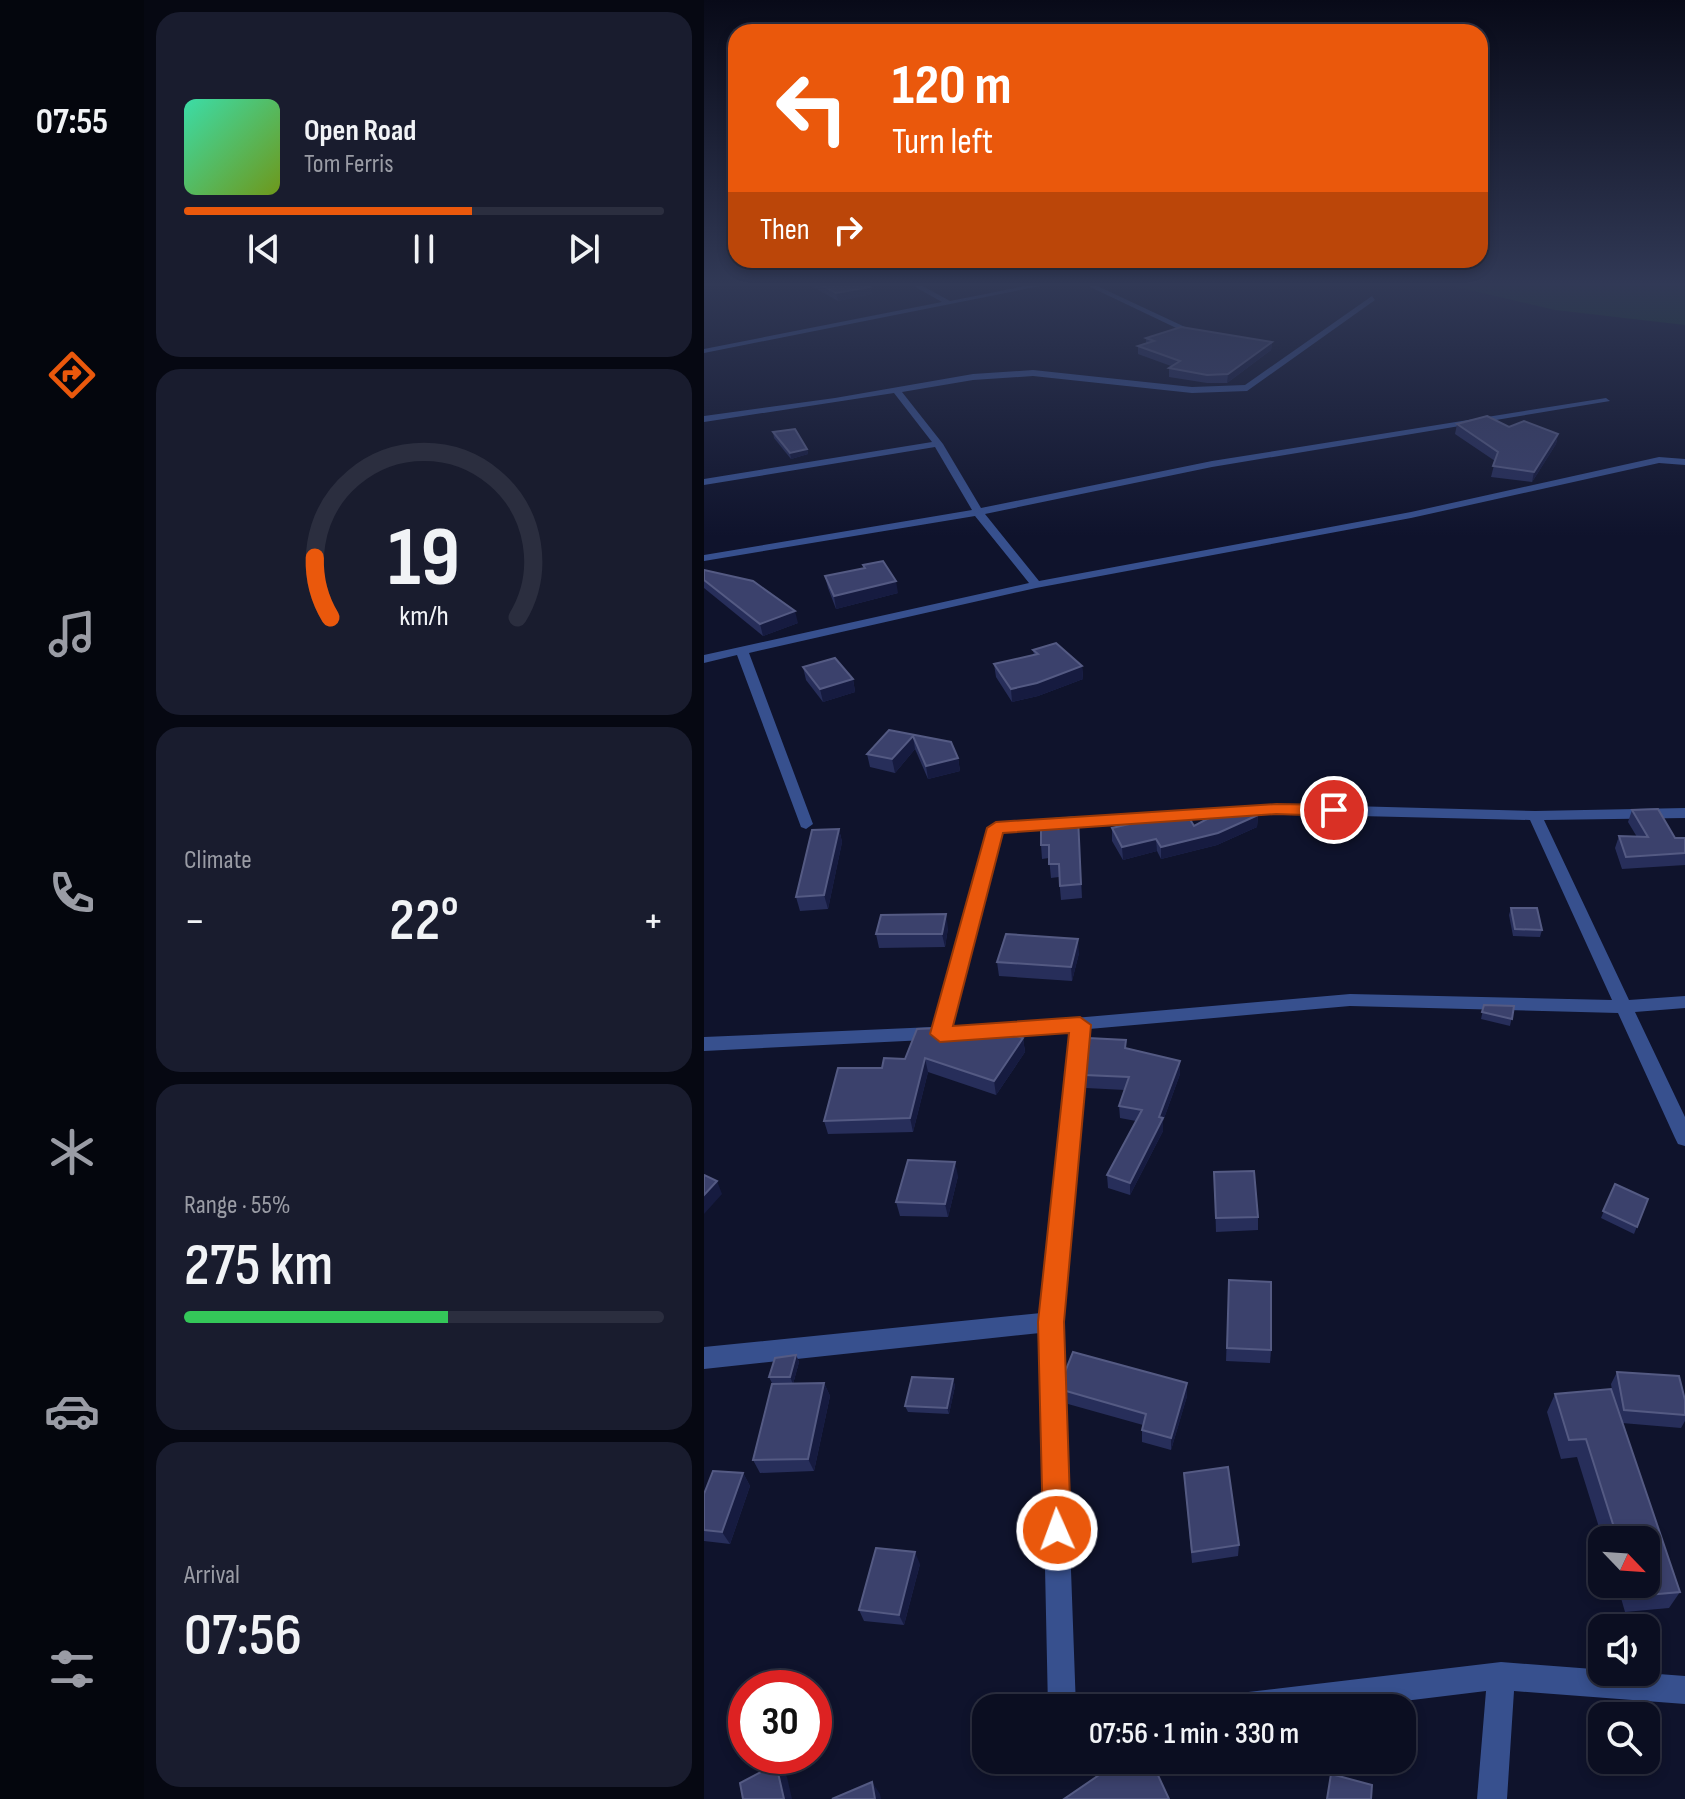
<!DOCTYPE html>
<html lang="en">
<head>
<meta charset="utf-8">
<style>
  :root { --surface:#0b0e21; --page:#191c2e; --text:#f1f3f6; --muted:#9a9ca5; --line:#2b2e3f; --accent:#ea580c }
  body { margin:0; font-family:"Sofia Sans Condensed",sans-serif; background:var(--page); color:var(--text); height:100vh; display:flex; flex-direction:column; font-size:30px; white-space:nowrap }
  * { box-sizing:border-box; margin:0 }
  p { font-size:26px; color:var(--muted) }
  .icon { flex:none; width:44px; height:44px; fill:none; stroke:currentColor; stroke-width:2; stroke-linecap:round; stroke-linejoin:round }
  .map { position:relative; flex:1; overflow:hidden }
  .panel { display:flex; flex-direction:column; gap:12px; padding:12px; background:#060812; width:560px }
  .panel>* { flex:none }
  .banner { position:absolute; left:24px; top:24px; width:760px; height:244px; border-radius:24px; box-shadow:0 4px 12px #0003,0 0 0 2px var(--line); background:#ea580c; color:#fff; overflow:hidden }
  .needle { width:52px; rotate:115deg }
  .fabs { position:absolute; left:884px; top:1526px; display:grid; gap:16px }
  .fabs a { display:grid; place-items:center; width:72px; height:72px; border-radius:16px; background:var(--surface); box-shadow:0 4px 12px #0003,0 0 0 2px var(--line); font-size:40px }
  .speed { position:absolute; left:24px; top:1670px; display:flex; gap:16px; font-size:40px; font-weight:700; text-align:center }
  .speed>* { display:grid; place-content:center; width:104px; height:104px; border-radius:50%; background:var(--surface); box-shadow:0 4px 12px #0003,0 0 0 2px var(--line); line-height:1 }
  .speed .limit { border:12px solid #d22; background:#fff; color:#111 }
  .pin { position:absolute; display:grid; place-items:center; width:68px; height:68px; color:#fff; margin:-34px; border:4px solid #fff; border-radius:50%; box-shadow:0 2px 8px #0007 }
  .me { position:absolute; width:88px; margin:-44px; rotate:358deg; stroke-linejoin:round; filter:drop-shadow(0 0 6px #0008) }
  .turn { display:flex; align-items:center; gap:28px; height:168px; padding:0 32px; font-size:36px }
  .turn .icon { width:104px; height:104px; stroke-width:2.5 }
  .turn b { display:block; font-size:56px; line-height:68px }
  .then { display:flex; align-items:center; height:76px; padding:0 32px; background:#0003; gap:16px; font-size:30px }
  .big { font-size:60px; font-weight:600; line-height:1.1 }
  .panel .card { flex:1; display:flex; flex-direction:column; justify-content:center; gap:12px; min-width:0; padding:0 28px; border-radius:24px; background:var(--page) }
  .panel .dial { align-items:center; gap:0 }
  .dial svg { height:208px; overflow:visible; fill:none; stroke:var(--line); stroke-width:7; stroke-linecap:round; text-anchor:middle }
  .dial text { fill:var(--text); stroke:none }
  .song { display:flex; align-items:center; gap:24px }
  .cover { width:96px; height:96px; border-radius:12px; background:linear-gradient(135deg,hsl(160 70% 55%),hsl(80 70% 35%)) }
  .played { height:8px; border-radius:4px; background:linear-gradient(90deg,var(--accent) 60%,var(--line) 60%) }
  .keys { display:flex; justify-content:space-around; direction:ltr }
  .heat { display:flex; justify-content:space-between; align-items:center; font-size:44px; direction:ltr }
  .charge { height:12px; border-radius:6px; background:linear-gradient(90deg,#34c759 55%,var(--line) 0) }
  .trip { position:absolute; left:268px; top:1694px; width:444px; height:80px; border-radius:24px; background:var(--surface); box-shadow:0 4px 12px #0003,0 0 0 2px var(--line); font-weight:600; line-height:80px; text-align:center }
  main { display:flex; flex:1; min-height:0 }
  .menu { display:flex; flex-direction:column; width:144px; justify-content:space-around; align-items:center; background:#04060d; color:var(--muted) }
  .menu .icon { width:56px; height:56px }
  .menu .current { color:var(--accent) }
  .menu b { font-size:36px; color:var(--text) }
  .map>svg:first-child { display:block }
  .green { fill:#123629 }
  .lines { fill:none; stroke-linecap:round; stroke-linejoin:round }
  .street { fill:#37508e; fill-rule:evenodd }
  .wall { fill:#272e5a }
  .shaded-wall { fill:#161b40 }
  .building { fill:#3b416c; stroke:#545a83; stroke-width:2 }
  .route { fill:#ea580c; stroke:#983908; stroke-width:2 }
</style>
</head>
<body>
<main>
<nav class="menu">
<b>07:55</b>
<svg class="icon current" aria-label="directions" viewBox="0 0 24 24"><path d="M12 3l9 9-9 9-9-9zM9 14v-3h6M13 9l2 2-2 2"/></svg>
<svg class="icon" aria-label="music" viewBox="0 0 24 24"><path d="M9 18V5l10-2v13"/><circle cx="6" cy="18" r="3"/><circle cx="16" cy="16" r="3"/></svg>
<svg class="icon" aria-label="phone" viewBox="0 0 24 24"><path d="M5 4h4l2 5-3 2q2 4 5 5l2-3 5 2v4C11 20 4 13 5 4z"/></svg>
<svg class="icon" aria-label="climate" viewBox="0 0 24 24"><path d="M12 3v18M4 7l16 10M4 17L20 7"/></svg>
<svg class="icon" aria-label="car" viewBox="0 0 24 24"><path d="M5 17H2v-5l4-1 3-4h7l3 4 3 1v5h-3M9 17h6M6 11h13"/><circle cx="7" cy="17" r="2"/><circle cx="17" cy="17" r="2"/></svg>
<svg class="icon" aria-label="filters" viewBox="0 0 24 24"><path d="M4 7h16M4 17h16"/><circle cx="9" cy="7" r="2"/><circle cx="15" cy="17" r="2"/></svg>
</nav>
<section class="panel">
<div class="card">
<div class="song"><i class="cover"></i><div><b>Open Road</b><p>Tom Ferris</p></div></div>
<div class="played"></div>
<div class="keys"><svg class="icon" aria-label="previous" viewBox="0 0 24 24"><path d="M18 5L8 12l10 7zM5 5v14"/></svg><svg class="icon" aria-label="pause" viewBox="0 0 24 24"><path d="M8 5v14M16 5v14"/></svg><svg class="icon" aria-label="next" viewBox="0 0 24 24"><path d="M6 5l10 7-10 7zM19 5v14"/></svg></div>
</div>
<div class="card dial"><svg viewBox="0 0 100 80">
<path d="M14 69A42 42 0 1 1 86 69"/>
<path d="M14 69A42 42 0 0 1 8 46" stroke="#ea580c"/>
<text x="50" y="56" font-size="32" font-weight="700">19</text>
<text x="50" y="72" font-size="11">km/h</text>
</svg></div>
<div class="card"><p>Climate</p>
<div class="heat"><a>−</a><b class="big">22°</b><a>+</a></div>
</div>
<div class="card"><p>Range · 55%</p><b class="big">275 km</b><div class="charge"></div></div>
<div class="card"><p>Arrival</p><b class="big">07:56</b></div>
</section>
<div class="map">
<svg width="981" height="1799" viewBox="0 0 981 1799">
  <rect width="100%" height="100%" fill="#0f132c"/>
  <path class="green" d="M740 284H981V325L851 310Z"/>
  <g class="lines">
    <g class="street">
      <path d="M206 284H215L246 301 331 284H346L0 353V349L238 302Z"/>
      <path d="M380 284H389L496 334 489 336Z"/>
      <path d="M668 296 671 300 543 391 488 393 329 376 269 380 198 392 239 444 277 508 508 461 902 398 906 401 508 467 281 514 335 581 707 512 955 457 981 459V465L955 463 707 518 332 588 45 653 109 824 102 829 97 827 33 655 0 663V655L325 583 271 516 0 561V555L268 510 231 447 0 485V479L228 442 190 393 0 422V416L131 398 269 374 329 370 488 387 541 385Z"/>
      <path d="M572 804 831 811 981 808V818L840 820 925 1000 981 996V1008L931 1012 981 1117V1146L974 1144 971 1138 914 1013 646 1006 385 1029 358 1322 372 1708H344L336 1333 0 1369V1347L337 1313 367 1031 273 1039 267 1037 264 1032 267 1027 646 994 908 1000 826 820 572 814 298 832 242 1039 0 1051V1037L229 1027 287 825Z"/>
      <path d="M797 1662 981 1676V1704L810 1691 803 1799H773L782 1691 643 1708H513L517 1698 527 1694Z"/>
    </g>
  </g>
  <g class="wall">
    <path d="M104 284H161L166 287 168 294 134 301Z"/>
    <path d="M442 338 568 342 567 350 523 383H503L465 377V368L467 366 434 354V346L442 343Z"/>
    <path d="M753 424 805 427 854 434 852 444 828 482 787 477 791 461 751 434Z"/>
    <path d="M69 432 103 449 104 454 87 459 70 438Z"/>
    <path d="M159 565 194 593 132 609 124 588 121 576 160 569Z"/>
    <path d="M0 570 94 623 59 636 0 588Z"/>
    <path d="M329 650 378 666 379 679 334 696 308 702 292 677 290 664 330 655Z"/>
    <path d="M99 667 149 679 151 692 119 702 102 680Z"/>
    <path d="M185 730 247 742 254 758 256 771 224 779 211 749 191 773 166 767 163 754Z"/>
    <path d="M928 810 971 838H981V865L918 869 911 848 915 836 933 837 924 822Z"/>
    <path d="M554 815 553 827 513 845 457 859 453 851 419 860 408 841V828L490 826Z"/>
    <path d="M374 817 378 898 357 900 355 877 347 878 345 858 338 859 337 845Z"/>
    <path d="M135 829 138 842 124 909 96 911 92 897Z"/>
    <path d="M807 908 838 930 836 937 809 936 805 915Z"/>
    <path d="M244 928 241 947 175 948 172 934Z"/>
    <path d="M375 953 368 981 295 976 293 962Z"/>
    <path d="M780 1005 810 1006 806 1026 777 1019Z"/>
    <path d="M319 1038 321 1052 292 1095 224 1072 209 1132 124 1134 120 1121 178 1068 201 1059Z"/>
    <path d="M423 1048 476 1061V1074L459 1121V1131L426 1195 404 1188 403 1175 432 1121 416 1118 415 1106 421 1090 382 1088 381 1075Z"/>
    <path d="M510 1172 554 1217V1230L512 1232Z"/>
    <path d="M254 1176 244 1217 196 1216 192 1202Z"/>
    <path d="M911 1184 944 1199 930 1234 897 1218Z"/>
    <path d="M525 1280 567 1350 566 1363 522 1361Z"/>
    <path d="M92 1355 95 1362 89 1384 120 1383 126 1396 110 1471 56 1473 49 1460 88 1384 68 1383 65 1377Z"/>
    <path d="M913 1372 981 1400V1421L977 1428 918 1423 976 1592 965 1608 921 1612 913 1584H942V1540H899L873 1457 857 1459 843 1412 851 1394 909 1397 907 1384Z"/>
    <path d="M249 1379 251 1386 245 1414 204 1412 201 1406Z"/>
    <path d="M483 1383V1396L467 1450 438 1442V1430L439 1425 364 1404 362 1391Z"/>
    <path d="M39 1473 46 1486 26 1544 0 1541V1494Z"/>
    <path d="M480 1473 535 1545 534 1556 488 1563Z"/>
    <path d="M216 1564 200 1625 160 1621 155 1610Z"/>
  </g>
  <g class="shaded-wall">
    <path d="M166 287 168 294 134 301 132 293Z"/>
    <path d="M568 342 567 350 523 383 524 374Z"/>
    <path d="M854 434 852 444 828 482 830 472Z"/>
    <path d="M103 449 104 454 87 459 86 453Z"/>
    <path d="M192 581 194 593 132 609 130 596Z"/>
    <path d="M91 611 94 623 59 636 56 624Z"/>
    <path d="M378 666 379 679 334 696 308 702 307 689Z"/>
    <path d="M149 679 151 692 119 702 116 689Z"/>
    <path d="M209 736 211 749 191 773 188 759Z"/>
    <path d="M254 758 256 771 224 779 222 766Z"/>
    <path d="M554 815 553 827 513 845 457 859V847Z"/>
    <path d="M135 829 138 842 124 909 120 895Z"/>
    <path d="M452 839 453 851 419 860 418 847Z"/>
    <path d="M242 914 244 928 241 947 238 934Z"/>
    <path d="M374 939 375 953 368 981 367 967Z"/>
    <path d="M319 1038 321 1052 292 1095 290 1081Z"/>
    <path d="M221 1058 224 1072 209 1132 206 1118Z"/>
    <path d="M476 1061V1074L459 1121V1131L426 1195V1183L455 1117Z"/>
    <path d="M251 1162 254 1176 244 1217 241 1204Z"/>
    <path d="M13 1181 18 1194 0 1214V1195Z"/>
    <path d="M92 1355 95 1362 89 1384 86 1377Z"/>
    <path d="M249 1379 251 1386 245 1414 243 1408Z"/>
    <path d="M120 1383 126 1396 110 1471 104 1459Z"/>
    <path d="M483 1383V1396L467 1450V1438Z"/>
    <path d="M39 1473 46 1486 26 1544 18 1532Z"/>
    <path d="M211 1552 216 1564 200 1625 195 1615Z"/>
    <path d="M72 1764 83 1777 88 1799H80Z"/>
    <path d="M168 1782 176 1794 177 1799H171Z"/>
  </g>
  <g class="building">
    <path d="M116 284H161L166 287 132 293Z"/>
    <path d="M477 327 568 342 524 374 503 375 465 368 476 361 434 346 450 341 442 338Z"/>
    <path d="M783 416 805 427 820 421 854 434 830 472 789 466 794 452 753 424Z"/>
    <path d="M91 429 103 449 86 453 69 432Z"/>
    <path d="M179 561 192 581 130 596 121 576 161 568 159 565Z"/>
    <path d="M0 570 49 581 91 611 56 624 0 580Z"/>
    <path d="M352 643 378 666 333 683 307 689 290 664 334 654 329 650Z"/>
    <path d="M131 658 149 679 116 689 99 667Z"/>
    <path d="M185 730 247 742 254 758 222 766 209 736 188 759 163 754Z"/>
    <path d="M542 807 554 815 514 833 457 847 452 839 418 847 408 828 481 811 490 826 524 808Z"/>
    <path d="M954 809 971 838H981V853L922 857 915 836 944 837 928 810Z"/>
    <path d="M374 817 377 884 356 886 355 864H345V845H337V820Z"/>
    <path d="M135 829 120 895 92 897 108 830Z"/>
    <path d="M807 908H833L838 930 811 929Z"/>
    <path d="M242 914 238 934H172L177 915Z"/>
    <path d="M302 934 374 939 367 967 293 962Z"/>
    <path d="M780 1005 810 1006 808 1019 778 1012Z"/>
    <path d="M280 1026 319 1038 290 1081 221 1058 206 1118 120 1121 134 1068H178L180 1058 201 1059 213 1029Z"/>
    <path d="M384 1038 422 1040 421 1048 476 1061 455 1117 459 1118 426 1183 403 1175 438 1110 415 1106 425 1077 381 1075Z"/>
    <path d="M204 1160 251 1162 241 1204 192 1202Z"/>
    <path d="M550 1171 554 1217 512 1218 510 1172Z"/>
    <path d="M0 1175 13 1181 0 1195Z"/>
    <path d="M911 1184 944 1199 933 1227 899 1211Z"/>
    <path d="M525 1280 567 1282V1350L523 1348Z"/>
    <path d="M369 1352 483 1383 467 1438 438 1430 442 1414 362 1391 361 1372Z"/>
    <path d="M92 1355 86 1377H65L71 1358Z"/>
    <path d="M913 1372 975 1376 981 1400V1415L920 1410Z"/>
    <path d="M208 1377 249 1379 243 1408 201 1406Z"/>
    <path d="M120 1383 104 1459 49 1460 68 1384Z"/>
    <path d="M907 1389 976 1592 932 1596 928 1584H942V1540H914L882 1439 865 1440 851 1394Z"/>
    <path d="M524 1467 535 1545 488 1552 480 1473Z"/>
    <path d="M9 1471 39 1473 18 1532 0 1530V1494Z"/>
    <path d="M172 1548 211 1552 195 1615 155 1610Z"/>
    <path d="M417 1760H447L465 1799H360Z"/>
    <path d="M72 1764 80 1799H39L36 1783Z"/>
    <path d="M627 1774 668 1785 667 1799H623Z"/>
    <path d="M168 1782 171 1799H128Z"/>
  </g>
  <linearGradient id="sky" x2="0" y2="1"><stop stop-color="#080a18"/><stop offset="0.53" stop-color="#313956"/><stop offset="1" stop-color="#313956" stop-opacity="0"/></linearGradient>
  <rect width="981" height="536" fill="url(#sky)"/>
  <path class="route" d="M572 804 630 805 638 810 630 816 572 814 299 833 249 1026 376 1017 387 1025 360 1322 367 1530 363 1540 353 1544 343 1540 339 1530 334 1322 365 1033 236 1042 226 1034 283 828 292 822Z"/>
</svg>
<div class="fabs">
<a><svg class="needle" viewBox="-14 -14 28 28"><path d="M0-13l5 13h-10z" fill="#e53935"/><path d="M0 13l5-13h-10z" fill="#9a9ca5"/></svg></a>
<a><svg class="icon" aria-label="sound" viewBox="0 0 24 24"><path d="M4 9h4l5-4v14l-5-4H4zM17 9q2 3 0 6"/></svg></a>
<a><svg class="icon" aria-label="search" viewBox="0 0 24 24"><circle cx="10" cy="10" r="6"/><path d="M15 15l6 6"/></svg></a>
</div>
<div class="speed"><div class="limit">30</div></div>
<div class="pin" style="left:630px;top:810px;background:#d93025"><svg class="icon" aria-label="arrive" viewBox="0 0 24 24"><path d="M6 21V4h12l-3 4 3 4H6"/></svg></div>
<svg class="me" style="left:353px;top:1530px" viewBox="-20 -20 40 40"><circle r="17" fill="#ea580c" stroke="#fff" stroke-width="3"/><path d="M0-11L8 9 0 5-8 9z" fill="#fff"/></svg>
<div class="trip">07:56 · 1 min · 330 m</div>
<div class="banner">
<div class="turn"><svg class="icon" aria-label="left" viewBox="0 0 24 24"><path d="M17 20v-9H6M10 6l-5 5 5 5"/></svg><div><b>120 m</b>Turn left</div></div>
<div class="then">Then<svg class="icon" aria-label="right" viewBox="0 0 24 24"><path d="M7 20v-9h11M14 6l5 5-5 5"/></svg></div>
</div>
</div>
</main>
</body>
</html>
